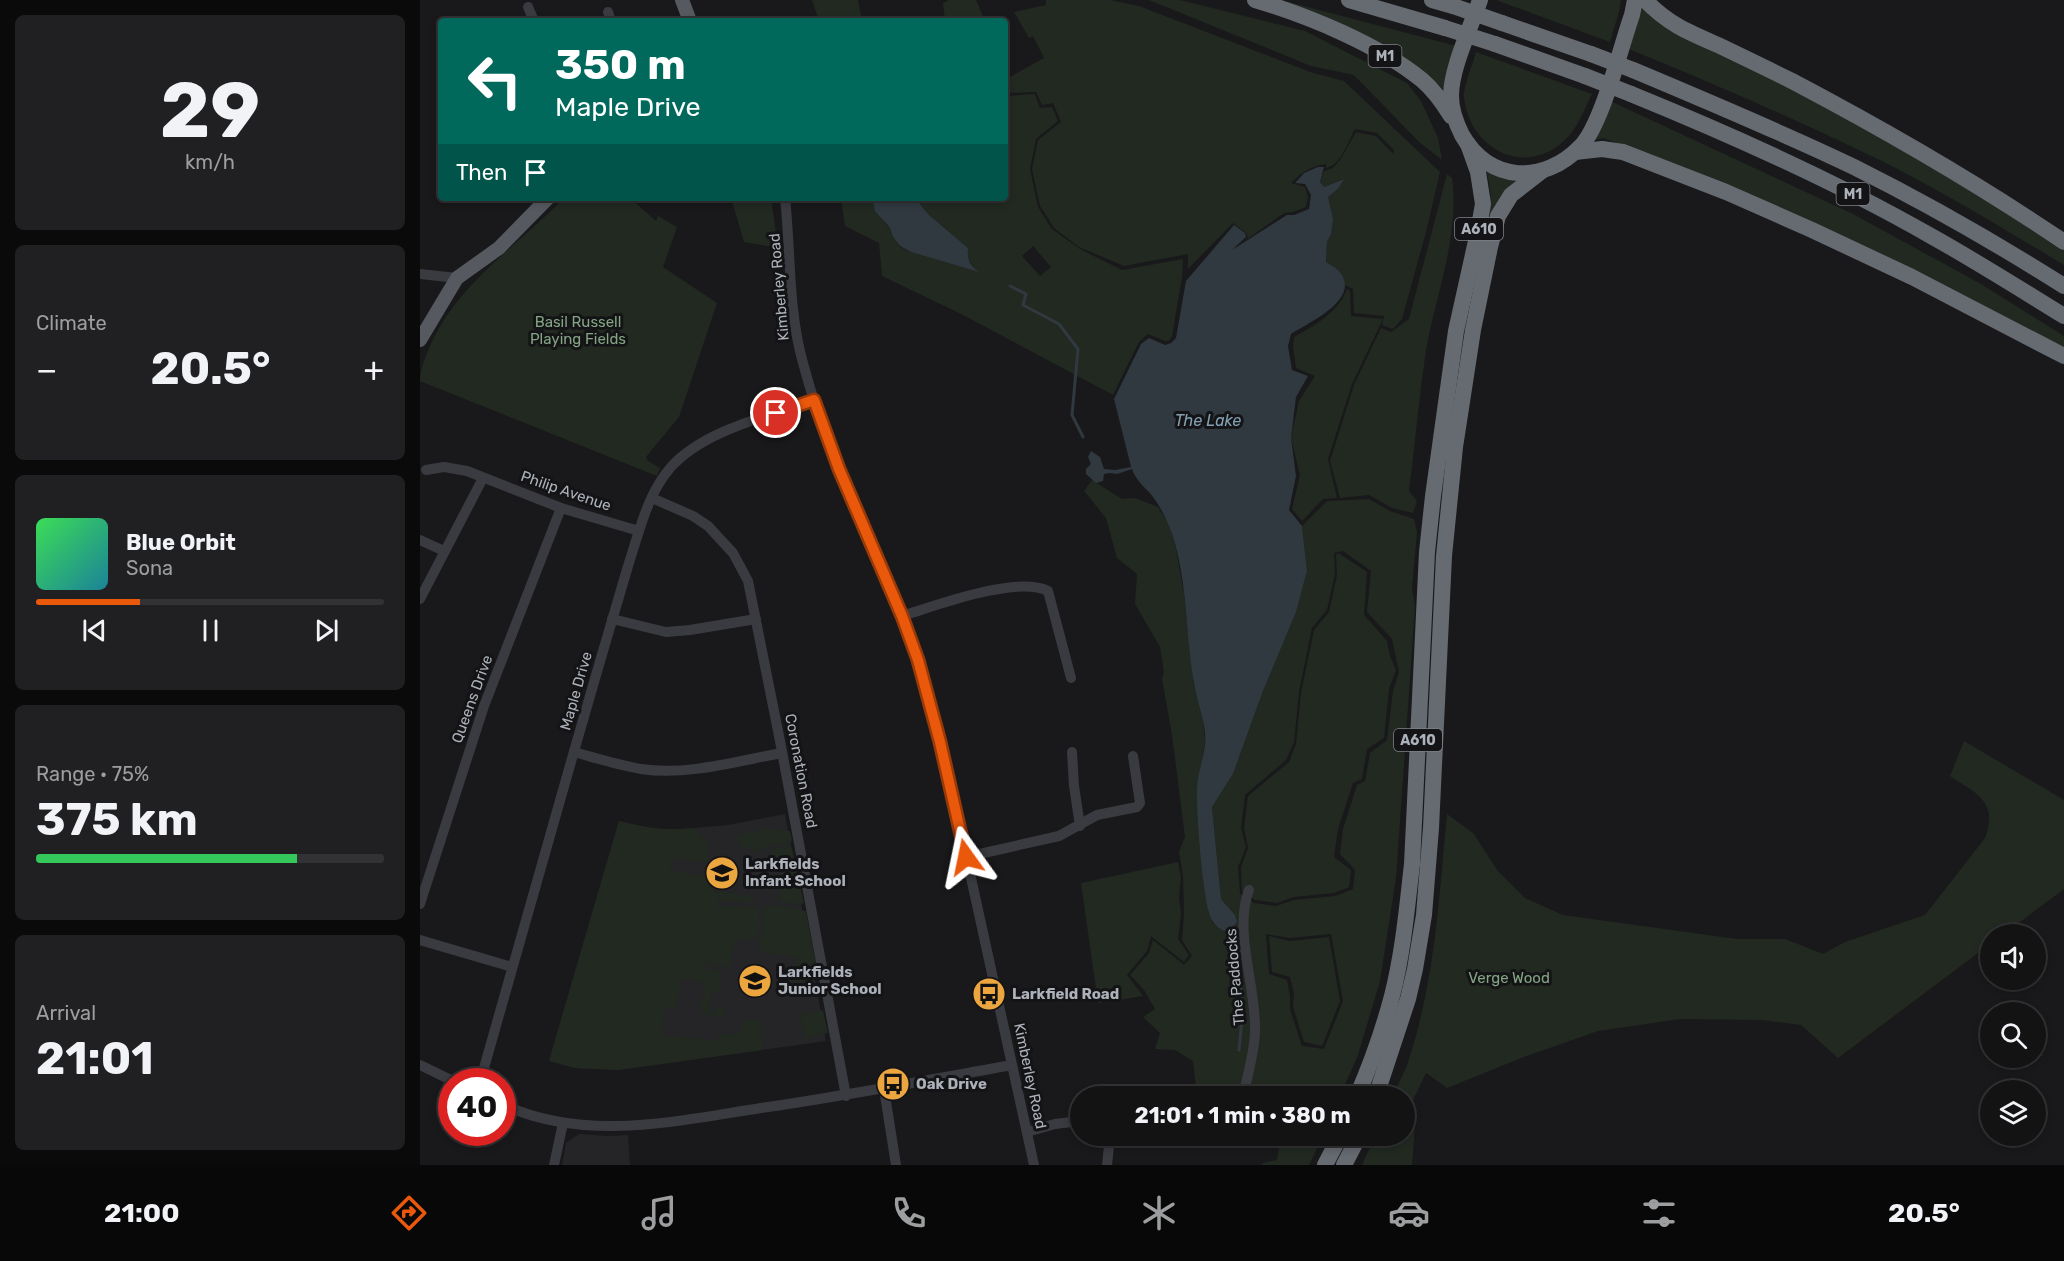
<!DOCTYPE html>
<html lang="en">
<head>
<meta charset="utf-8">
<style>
  :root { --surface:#131314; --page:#202022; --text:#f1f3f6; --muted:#9d9ea0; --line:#323234; --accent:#ea580c }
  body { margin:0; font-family:Rubik,sans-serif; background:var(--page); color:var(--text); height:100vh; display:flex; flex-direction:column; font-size:22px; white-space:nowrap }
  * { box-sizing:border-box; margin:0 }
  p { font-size:20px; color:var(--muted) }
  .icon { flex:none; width:33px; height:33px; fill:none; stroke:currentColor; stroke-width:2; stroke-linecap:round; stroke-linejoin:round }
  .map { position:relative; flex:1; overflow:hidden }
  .side { display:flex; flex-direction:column; gap:15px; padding:15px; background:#0a0a0b; width:420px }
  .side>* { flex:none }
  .guide { position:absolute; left:18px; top:18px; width:570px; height:183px; border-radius:6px; box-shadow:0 3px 9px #0003,0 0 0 2px var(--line); background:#00695c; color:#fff; overflow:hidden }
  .tools { position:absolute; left:1560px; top:924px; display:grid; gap:12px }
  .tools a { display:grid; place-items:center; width:66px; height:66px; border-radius:50%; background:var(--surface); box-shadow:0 3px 9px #0003,0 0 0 2px var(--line); font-size:30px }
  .speed { position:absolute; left:18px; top:1068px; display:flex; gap:12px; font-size:30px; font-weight:700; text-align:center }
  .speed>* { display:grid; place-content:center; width:78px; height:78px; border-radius:50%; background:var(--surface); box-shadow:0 3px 9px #0003,0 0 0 2px var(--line); line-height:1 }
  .speed .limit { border:9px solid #d22; background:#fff; color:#111 }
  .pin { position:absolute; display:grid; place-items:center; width:51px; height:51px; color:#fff; margin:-26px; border:3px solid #fff; border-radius:50%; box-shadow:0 2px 6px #0007 }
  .me { position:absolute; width:66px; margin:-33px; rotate:348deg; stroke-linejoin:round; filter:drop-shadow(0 0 4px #0008) }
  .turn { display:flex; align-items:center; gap:21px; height:126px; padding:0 18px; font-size:27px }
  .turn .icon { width:78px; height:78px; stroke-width:2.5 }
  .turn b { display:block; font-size:42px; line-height:51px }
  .then { display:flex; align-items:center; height:57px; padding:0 18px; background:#0003; gap:12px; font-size:22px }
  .big { font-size:45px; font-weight:700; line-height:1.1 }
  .side .widget { flex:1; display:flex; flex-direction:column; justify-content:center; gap:9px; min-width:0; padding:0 21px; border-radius:9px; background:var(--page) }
  .side .dial { align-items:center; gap:0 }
  .dial b { font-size:78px; line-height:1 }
  .song { display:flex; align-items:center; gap:18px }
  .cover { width:72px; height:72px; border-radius:9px; background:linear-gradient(135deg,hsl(130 70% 55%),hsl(190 70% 35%)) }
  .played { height:6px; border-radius:3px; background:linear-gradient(90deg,var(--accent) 30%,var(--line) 30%) }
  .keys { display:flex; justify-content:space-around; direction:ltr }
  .heat { display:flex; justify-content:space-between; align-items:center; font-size:33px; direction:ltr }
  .charge { height:9px; border-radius:4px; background:linear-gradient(90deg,#34c759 75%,var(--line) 0) }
  .trip { position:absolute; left:650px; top:1086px; width:345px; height:60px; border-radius:30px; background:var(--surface); box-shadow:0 3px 9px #0003,0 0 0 2px var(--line); font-weight:700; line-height:60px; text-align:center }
  .tabs { display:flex; height:96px; justify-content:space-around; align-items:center; background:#080808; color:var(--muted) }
  .tabs .icon { width:42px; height:42px }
  .tabs .on { color:var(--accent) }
  .tabs b { font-size:27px; color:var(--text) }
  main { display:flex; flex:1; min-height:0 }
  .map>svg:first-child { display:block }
  .built { fill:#252528 }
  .green { fill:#212921; fill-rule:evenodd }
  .water { fill:#2f393f }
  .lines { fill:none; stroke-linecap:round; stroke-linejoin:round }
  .stream { stroke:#2f393f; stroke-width:3 }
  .minor { stroke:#3a3b40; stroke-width:10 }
  .major { stroke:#56595f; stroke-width:14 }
  .highway { stroke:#666a71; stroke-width:16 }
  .highway-bridge { stroke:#666a71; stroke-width:16 }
  .route-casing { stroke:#983908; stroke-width:15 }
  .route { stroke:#ea580c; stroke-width:10 }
  .labels { text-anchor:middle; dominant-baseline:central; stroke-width:6; stroke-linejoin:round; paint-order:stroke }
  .shield { fill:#141416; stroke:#7e8289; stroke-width:1.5 }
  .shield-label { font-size:14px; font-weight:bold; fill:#acb1ba }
  .street-label { font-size:15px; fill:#acb1ba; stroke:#141416 }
  .park-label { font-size:15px; fill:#84a484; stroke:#141416 }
  .poi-label { font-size:15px; font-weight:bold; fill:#acb1ba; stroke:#141416; text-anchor:start }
  .water-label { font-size:16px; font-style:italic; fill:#84a1b3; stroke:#141416 }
</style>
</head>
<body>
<main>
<section class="side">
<div class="widget dial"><b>29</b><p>km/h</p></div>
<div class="widget"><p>Climate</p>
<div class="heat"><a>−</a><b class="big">20.5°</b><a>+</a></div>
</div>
<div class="widget">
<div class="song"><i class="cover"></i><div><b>Blue Orbit</b><p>Sona</p></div></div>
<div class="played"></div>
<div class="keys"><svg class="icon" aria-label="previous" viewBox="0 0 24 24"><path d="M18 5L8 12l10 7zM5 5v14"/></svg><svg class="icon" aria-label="pause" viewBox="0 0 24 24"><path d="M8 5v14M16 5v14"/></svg><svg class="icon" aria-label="next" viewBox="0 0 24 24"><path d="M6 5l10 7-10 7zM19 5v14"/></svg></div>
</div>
<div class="widget"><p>Range · 75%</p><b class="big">375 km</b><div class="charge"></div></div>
<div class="widget"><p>Arrival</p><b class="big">21:01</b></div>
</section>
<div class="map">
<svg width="1644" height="1165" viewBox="0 0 1644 1165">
  <rect width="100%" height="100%" fill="#19191b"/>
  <g class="built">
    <path d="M365 814 406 1041 198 1070 155 1068 129 1061 199 821 232 829 251 830 308 825Z"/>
    <path d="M159 1134 189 1136 208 1135 210 1165H142L146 1143Z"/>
  </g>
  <g class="green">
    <path d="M392 0H438L442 21H432L431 19 426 21H399Z"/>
    <path d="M529 0H556L565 21H525L523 3Z"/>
    <path d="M626 0H690L719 6 890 72 924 81 1020 172 1006 232 982 319 973 329 962 325 964 316 934 313 933 289 925 285 918 270 906 262 907 242 911 234 908 197 918 189 923 179 904 187 900 182 904 171 913 168 922 157 936 132 956 136 973 154 974 150 957 133 935 129C928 142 921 165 906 168V164C891 166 881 173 871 183L885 187 888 197 886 207 873 212 864 213 815 248 828 238 826 233 813 223 768 269V254L704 266 659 247 634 228 620 206 612 169 618 140 641 122 633 103 622 105 616 92 585 93V74L588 78 624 58 613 36 609 38 594 12 626 5Z"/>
    <path d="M729 0H760L885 31 987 83 1001 101 1018 138 1022 160 999 142 934 75 891 66Z"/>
    <path d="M1076 0H1201L1199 12 1190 42Z"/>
    <path d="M1218 0 1284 45 1440 124 1568 199 1644 251V265C1577 225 1511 184 1441 151 1364 114 1285 80 1206 48Z"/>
    <path d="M865 1 1040 47 1026 91 1006 74Z"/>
    <path d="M1056 52 1172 94C1164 110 1158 128 1144 141 1103 178 1049 148 1044 97 1043 86 1053 64 1056 52Z"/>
    <path d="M615 94 620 108 632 107 638 121 616 139 610 169 618 207 632 229 660 249 702 270 763 259 762 277 752 336 749 341H745L728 334 719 342 693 395 543 315 462 276 459 243 425 226 421 198H449L453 200 465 224 470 228 473 237 480 247 491 252 557 271C551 263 547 260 548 248L509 215 495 198H585V96ZM613 246 631 267 620 276 602 256Z"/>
    <path d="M1186 99 1433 214 1561 284 1644 336V349L1250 162 1183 138 1171 141Z"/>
    <path d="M1065 168 1102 178 1069 217C1072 199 1071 185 1065 168Z"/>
    <path d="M1027 174 1032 178C1040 235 1016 294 1006 350 999 397 995 444 989 491L997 501 993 513 972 508 949 495 920 498 910 461 934 385 961 328 971 332 989 319Z"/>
    <path d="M144 198H210L236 221 238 216 257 227 243 267 297 303 259 417 226 457 228 461 240 468 237 476 0 381C0 370 4 361 8 351 35 284 97 247 144 198Z"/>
    <path d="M311 198H351L358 248 324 242Z"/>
    <path d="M927 289 930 291 931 316 963 319 932 384 908 459 917 498 903 499 882 521 872 509 880 475 871 438 879 401 895 376 876 368 873 347 874 337C895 325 918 313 927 289Z"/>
    <path d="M672 480 702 499 715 498 738 507 749 524 756 549 764 594 774 685 783 719 785 743 777 789 782 862 789 913 792 921 799 929 815 915 801 899 792 807 813 774 843 691 876 611 887 571 882 526 907 501 949 499 970 511 994 519 997 532 992 588 995 607 976 878 960 981 938 1055 920 1096H777L773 1061 755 1050 735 1049 740 1033 723 1017 735 1009 724 990 710 975 729 953 733 940 764 965 772 956 762 940 764 915 763 876 759 852 765 837 752 735 742 679 744 672 740 647 715 604 717 574 697 558 686 518 664 491ZM923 551 951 571 947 612 972 639 979 672 973 691 967 740 950 753 945 781 937 785 923 829 920 854 935 870 933 889 915 896 874 900 856 906 834 903 820 893 818 867 826 847 821 828 825 795 866 760 874 742 879 692 892 628 907 610 915 574 914 553ZM846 934 870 938 911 934 923 1001 904 1049 882 1046 870 1009V996L867 980 849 974Z"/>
    <path d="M916 554H920L947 572 944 615 967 641 970 656 976 670 969 689 964 738 947 749 942 779 933 783 918 829 914 857 931 870 929 887 914 893 874 897 857 903 835 900 822 892 821 867 828 848 824 828 828 796 869 762 876 744 881 693 894 630 909 612 917 575Z"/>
    <path d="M1544 741 1644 800V889L1584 934H1570V944L1418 1058 1381 1025 1342 1020 1260 1019 1178 1031 1104 1057 1027 1088 1006 1073 992 1102 995 1125 992 1165H942L955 1136H984V1096H972C978 1084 985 1072 989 1059 1015 980 1019 897 1027 814L1054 834 1077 870 1105 898 1143 915 1317 939H1365L1403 954 1425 942 1505 915 1565 838C1579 802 1556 793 1530 776Z"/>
    <path d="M199 821C228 828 245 831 275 828L289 845 287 863 253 858 251 871 299 878 298 885H294L293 892 297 893 298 891 335 897 333 903 303 901 297 899V908L303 906 339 907 340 931 335 939 324 941H314L310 968 287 964V970L301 971V973L299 992H291L289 1011 295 1012 296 1007 307 1008 304 1015 300 1017 281 1013 283 989 282 982 261 978 256 1008 245 1007 242 1035 297 1041 298 1035 321 1033 322 1020 342 1022 341 1029 343 1050 198 1070 155 1068 129 1061Z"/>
    <path d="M347 828 370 831 372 840 371 843 353 845 336 851 322 848V845L317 841 316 836Z"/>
    <path d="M371 845 384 903 379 905 358 901C361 885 366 869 354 855L351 856 350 849Z"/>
    <path d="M758 862 761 878 759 897 761 914 758 939 769 955 764 962 731 936 727 951 707 975 723 996 678 1003 661 883Z"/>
    <path d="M358 905 386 911 399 979 374 983 377 957 344 953 338 944 343 932V907Z"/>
    <path d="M849 936 870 941 909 937 920 1001 902 1046 884 1042 873 1007 874 993 870 977 852 972Z"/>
    <path d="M403 1010 408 1033 384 1038 380 1014Z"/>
    <path d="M779 1136H903L889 1165H842L843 1163 857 1160 859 1146 848 1142 835 1146Z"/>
  </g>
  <g class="water">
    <path d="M898 167H904L900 182 904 187 924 179 918 189 908 197 913 219 911 234 907 242 906 262C909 264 915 267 918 270 944 298 890 322 871 334L868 346 872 370 888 376 876 397 871 438 876 476 869 510 882 526 887 571 876 612 843 691 813 774 792 807 801 899 815 915 817 922 810 931C802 932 796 927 792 920 783 906 776 810 777 790 777 775 783 760 785 745 787 723 777 704 774 683 765 632 768 574 749 526 744 514 736 499 728 491 721 484 715 478 712 469L697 474 690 473 684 474 683 481 676 483 666 474V469L671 464 668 457 671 451 680 457 684 469 695 470 711 467 694 399 721 344 729 338 745 345 751 343 756 338 766 281 814 225 825 233 826 237 812 250 867 215H874L889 209 891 195 885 184 875 183 884 173Z"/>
    <path d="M449 198H495L509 215 548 248C547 260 550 265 559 272L491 252 480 246 473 237 470 228 455 211 453 200Z"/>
  </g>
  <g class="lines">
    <g class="stream">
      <path d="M590 286 606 294 603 305 639 324 658 349 652 415 663 437"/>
      <path d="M818 968 823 1009 819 1050"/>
    </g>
    <g class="minor">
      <path d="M108 7 114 21"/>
      <path d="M188 12 191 21"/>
      <path d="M365 198C371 253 368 310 383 363 401 431 429 497 458 561 472 593 487 625 498 659 519 723 531 789 546 855 569 958 591 1062 614 1165"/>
      <path d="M0 274 37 278"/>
      <path d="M6 470 24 467 47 471 141 508 219 531"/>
      <path d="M232 498 273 516 288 526 313 553 328 581 360 741 426 1096"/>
      <path d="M0 540 24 551"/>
      <path d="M0 599 63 478"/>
      <path d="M482 616C515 606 597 575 628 591L651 678"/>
      <path d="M192 619 246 632 270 630 336 619"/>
      <path d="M154 752C176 758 198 765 221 769 267 776 317 761 362 753"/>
      <path d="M652 752 654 786 660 826"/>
      <path d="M546 857 639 836 677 815 717 807 720 803 713 756"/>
      <path d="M0 904 64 706 141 508"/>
      <path d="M0 940 92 967"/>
      <path d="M0 1065 35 1082"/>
      <path d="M60 1082C100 940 140 799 181 658 190 627 199 597 208 566 219 533 227 494 251 467 284 430 349 416 394 400"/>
      <path d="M464 1089 476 1165"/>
      <path d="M822 1096 824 1093C828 1073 834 1053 835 1033 837 988 813 932 829 890"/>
      <path d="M82 1104C165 1143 256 1121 341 1108 425 1096 508 1080 592 1065"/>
      <path d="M607 1132 635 1124 660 1121"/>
      <path d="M134 1165 143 1123"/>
      <path d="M687 1165 690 1136"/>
    </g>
    <g class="major">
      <path d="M262 0 270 21"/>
      <path d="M0 340 37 278 79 248 128 198"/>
    </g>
    <g class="highway">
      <path d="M835 0C889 16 959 45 1002 80 1014 90 1023 103 1031 116"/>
      <path d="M929 0 1025 28"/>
      <path d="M1012 0 1033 6"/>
      <path d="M1060 0C1051 27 1031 68 1031 96 1031 110 1036 123 1042 135 1069 183 1124 185 1161 146 1182 124 1201 46 1212 15L1215 0"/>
      <path d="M1225 0C1248 24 1268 32 1298 45 1323 57 1348 69 1372 81 1465 130 1557 183 1644 242"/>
      <path d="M1082 23 1171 54"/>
      <path d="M1075 44 1165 76"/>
      <path d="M1213 70C1287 101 1361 132 1434 167 1506 203 1576 243 1644 286"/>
      <path d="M1211 94C1314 136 1415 181 1511 236 1556 261 1600 289 1644 316"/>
      <path d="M1155 152 1182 149 1203 152 1306 192 1392 230 1492 277 1644 356"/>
      <path d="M937 1096C951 1064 963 1030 972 996 983 953 987 908 992 864L1007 552 1013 496 1036 331 1058 232 1063 204 1058 172 1048 144"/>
      <path d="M956 1096 988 999 995 969 1004 915 1011 828 1024 556 1035 447 1053 330 1070 247 1078 216 1091 195 1122 171"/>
      <path d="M905 1165 920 1136"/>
      <path d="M924 1165 939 1136"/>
    </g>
    <g class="highway-bridge">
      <path d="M1033 6 1082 23"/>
      <path d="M1025 28 1075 44"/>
      <path d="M1171 54 1213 70"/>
      <path d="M1165 76 1211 94"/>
    </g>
  </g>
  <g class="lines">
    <defs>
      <path id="route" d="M356 413 394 400 419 469 482 616 498 660 520 742 546 857"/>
    </defs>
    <use href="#route" class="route-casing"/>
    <use href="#route" class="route"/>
  </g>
  <defs>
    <symbol id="school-disc" viewBox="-11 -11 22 22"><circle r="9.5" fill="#eca640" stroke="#141416"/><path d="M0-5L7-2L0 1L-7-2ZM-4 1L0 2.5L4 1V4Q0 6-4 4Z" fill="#111"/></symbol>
    <symbol id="bus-disc" viewBox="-11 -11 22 22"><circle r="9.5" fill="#eca640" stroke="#141416"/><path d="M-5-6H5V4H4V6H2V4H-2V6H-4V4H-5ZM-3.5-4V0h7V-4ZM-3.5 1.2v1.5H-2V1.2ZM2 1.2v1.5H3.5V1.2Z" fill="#111"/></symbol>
  </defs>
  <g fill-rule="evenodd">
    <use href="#school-disc" x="283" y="854" width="38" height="38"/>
    <use href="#school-disc" x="316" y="962" width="38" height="38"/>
    <use href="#bus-disc" x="550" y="975" width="38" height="38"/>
    <use href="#bus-disc" x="454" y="1065" width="38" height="38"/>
  </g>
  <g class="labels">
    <g class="shield">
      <rect x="948.5" y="45" width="33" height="22" rx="4.5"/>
      <rect x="1416.5" y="183" width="33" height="22" rx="4.5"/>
      <rect x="1035" y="218" width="48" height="22" rx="4.5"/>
      <rect x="974" y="729" width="48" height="22" rx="4.5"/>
    </g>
    <g class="shield-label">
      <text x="965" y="56">M1</text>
      <text x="1433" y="194">M1</text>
      <text x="1059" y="229">A610</text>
      <text x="998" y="740">A610</text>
    </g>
    <g class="street-label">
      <text transform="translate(359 287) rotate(-95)">Kimberley Road</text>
      <text transform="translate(146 491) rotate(19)">Philip Avenue</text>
      <text transform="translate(156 691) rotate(-74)">Maple Drive</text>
      <text transform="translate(52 699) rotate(-70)">Queens Drive</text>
      <text transform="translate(381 771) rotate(79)">Coronation Road</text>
      <text transform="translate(815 977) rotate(-95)">The Paddocks</text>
      <text transform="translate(610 1076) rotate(78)">Kimberley Road</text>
    </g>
    <g class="park-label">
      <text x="158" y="322">Basil Russell<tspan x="158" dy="17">Playing Fields</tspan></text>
      <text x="1089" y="978">Verge Wood</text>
    </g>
    <g class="poi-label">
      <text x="325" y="864">Larkfields<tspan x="325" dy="17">Infant School</tspan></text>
      <text x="358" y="972">Larkfields<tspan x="358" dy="17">Junior School</tspan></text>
      <text x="592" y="994">Larkfield Road</text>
      <text x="496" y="1084">Oak Drive</text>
    </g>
    <g class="water-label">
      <text x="788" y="420">The Lake</text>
    </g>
  </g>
</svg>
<div class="tools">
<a><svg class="icon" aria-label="sound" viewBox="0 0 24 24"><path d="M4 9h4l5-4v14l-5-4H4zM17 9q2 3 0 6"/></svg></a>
<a><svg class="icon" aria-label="search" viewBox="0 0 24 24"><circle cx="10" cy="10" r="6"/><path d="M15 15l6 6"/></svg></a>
<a><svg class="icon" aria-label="layers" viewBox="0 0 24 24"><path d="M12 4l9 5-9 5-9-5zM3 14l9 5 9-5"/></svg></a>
</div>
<div class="speed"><div class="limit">40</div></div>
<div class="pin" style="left:356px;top:413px;background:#d93025"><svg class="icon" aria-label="arrive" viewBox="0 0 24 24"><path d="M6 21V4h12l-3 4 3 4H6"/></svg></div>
<svg class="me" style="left:546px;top:857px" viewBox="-20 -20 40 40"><path d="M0-17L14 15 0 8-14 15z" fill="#ea580c" stroke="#fff" stroke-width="4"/></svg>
<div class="trip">21:01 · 1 min · 380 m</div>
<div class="guide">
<div class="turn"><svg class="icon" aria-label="left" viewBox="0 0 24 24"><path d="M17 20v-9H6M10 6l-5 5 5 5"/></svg><div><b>350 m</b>Maple Drive</div></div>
<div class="then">Then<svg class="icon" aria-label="arrive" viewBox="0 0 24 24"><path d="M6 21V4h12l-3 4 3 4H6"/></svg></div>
</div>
</div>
</main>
<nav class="tabs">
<b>21:00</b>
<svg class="icon on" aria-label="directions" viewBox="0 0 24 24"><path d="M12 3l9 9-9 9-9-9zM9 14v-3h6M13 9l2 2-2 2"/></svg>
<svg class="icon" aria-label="music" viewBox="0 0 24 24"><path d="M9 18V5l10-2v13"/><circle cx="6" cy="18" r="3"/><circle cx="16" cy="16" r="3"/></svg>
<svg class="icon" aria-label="phone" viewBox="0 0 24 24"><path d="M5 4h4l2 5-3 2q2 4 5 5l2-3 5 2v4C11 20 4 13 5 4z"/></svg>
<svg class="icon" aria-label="climate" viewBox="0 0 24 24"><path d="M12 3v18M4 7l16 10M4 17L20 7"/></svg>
<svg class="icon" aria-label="car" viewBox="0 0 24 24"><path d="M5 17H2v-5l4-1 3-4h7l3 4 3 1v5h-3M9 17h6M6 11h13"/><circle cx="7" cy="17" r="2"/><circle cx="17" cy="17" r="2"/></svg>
<svg class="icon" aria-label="filters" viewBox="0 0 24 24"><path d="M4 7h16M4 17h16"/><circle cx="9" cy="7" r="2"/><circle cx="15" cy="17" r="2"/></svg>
<b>20.5°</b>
</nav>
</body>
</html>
